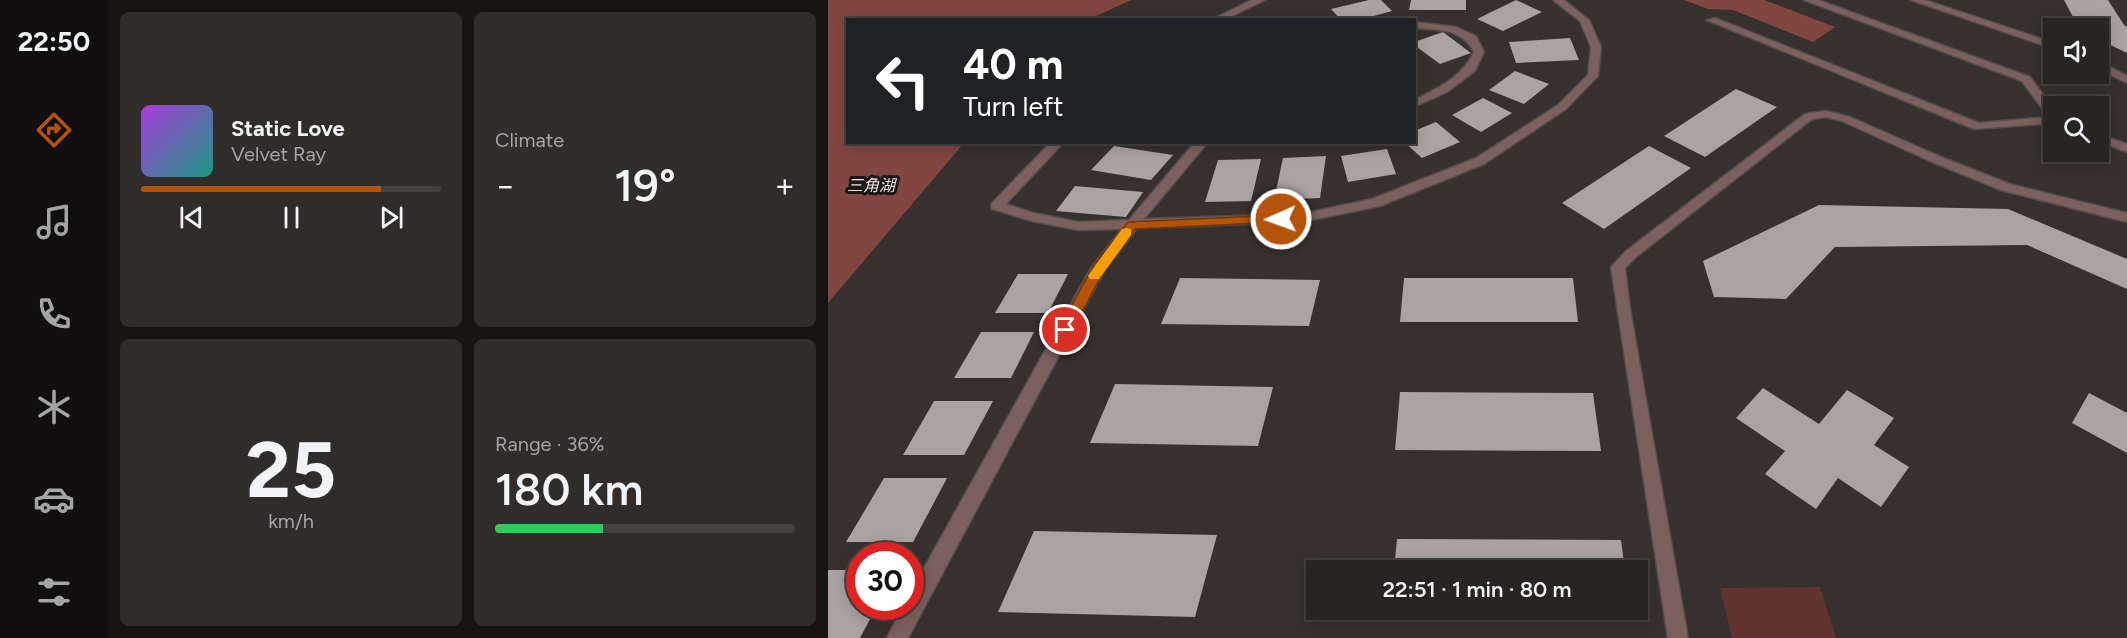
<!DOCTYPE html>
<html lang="en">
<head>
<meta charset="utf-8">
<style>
  :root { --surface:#282423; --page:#302c2b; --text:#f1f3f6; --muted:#a5a4a6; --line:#444141; --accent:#b45309 }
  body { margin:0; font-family:Figtree,"Noto Sans SC",sans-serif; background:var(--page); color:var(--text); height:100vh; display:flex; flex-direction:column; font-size:22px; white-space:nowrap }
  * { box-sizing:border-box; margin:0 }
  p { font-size:20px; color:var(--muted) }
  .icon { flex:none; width:33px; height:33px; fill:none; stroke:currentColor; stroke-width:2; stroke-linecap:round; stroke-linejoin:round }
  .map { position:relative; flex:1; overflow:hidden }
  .panel { display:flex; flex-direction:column; gap:12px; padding:12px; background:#161413; width:720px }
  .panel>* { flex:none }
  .guide { position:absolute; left:18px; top:18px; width:570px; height:126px; border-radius:0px; box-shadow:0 3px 15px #0003,0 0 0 2px var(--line); background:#202124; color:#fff; overflow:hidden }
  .fabs { position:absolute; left:1215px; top:18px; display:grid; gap:12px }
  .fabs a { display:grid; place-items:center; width:66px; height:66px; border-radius:0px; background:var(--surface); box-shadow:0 3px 15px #0003,0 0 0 2px var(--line); font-size:30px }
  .speed { position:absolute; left:18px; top:542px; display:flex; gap:12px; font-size:30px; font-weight:700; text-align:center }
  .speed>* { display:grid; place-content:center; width:78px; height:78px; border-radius:50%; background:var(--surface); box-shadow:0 3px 15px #0003,0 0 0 2px var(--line); line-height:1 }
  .speed .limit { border:9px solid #d22; background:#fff; color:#111 }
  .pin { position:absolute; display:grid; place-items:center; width:51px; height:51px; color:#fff; margin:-26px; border:3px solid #fff; border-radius:50%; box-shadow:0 2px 6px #0007 }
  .me { position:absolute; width:66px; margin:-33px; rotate:268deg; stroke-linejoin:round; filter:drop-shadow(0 0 4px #0008) }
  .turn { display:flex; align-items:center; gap:21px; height:126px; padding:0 18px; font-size:27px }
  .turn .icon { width:78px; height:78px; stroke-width:2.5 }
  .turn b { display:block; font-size:42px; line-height:51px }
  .big { font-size:45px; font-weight:600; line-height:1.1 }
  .panel .widget { flex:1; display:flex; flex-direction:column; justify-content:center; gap:9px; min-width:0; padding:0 21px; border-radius:9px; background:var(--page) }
  .panel .dial { align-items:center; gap:0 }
  .dial b { font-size:78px; line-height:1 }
  .song { display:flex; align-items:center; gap:18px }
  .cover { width:72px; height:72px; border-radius:9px; background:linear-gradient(135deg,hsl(280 70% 55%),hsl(170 70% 35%)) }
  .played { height:6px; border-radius:3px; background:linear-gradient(90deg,var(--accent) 80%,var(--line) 80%) }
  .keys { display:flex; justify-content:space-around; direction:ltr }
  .heat { display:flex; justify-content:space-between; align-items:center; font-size:33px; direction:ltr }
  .charge { height:9px; border-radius:4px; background:linear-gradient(90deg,#34c759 36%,var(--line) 0) }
  .panel .tiles { flex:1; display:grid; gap:12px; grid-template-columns:repeat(2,1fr) }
  .trip { position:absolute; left:478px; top:560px; width:342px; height:60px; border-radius:0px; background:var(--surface); box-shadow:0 3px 15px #0003,0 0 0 2px var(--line); font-weight:600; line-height:60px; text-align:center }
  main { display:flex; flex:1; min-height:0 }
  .menu { display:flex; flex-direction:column; width:108px; justify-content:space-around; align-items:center; background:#100e0e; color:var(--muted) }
  .menu .icon { width:42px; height:42px }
  .menu .active { color:var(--accent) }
  .menu b { font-size:27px; color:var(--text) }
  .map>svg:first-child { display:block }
  .green { fill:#61342f }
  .water { fill:#824641 }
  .building { fill:#aba3a2 }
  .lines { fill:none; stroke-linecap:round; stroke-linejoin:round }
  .pedestrian-casing { stroke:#524c4b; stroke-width:3 }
  .minor-casing { stroke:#524c4b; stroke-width:3 }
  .pedestrian { fill:#7c605d; fill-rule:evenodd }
  .minor { fill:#7c605d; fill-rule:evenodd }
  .route { fill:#b45309; stroke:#753606; stroke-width:1.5 }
  .slow { fill:#f59e0b }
  .labels { text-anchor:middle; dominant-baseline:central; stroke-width:6; stroke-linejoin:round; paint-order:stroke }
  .water-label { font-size:16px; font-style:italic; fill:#f3dedc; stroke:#1c1818 }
</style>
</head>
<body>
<main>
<nav class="menu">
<b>22:50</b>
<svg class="icon active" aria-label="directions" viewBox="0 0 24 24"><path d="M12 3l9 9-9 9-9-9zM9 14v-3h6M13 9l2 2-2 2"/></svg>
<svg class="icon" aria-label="music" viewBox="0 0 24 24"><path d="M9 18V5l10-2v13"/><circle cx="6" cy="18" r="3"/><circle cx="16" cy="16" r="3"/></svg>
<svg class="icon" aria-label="phone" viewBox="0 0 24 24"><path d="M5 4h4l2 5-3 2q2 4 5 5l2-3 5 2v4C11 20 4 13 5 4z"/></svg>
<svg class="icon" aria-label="climate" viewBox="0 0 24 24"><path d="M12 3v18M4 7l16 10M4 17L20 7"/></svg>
<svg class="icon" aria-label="car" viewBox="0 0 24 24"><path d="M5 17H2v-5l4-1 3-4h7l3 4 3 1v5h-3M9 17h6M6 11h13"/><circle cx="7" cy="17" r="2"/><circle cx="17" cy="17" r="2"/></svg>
<svg class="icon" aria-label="filters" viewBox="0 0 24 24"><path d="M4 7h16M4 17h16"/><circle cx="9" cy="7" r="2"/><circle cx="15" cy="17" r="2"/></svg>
</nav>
<section class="panel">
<div class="tiles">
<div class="widget">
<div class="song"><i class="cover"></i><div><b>Static Love</b><p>Velvet Ray</p></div></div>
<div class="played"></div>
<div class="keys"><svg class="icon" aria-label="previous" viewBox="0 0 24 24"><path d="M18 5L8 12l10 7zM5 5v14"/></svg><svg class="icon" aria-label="pause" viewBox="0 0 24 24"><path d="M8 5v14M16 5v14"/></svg><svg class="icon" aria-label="next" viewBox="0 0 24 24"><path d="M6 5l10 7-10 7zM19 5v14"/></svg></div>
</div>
<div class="widget"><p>Climate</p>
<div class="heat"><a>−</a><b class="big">19°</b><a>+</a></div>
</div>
<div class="widget dial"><b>25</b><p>km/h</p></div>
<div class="widget"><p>Range · 36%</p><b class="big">180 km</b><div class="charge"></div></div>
</div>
</section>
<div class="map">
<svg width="1299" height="638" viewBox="0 0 1299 638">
  <rect width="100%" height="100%" fill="#36302f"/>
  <path class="green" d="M992 587 1008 638H904L892 588Z"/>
  <g class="water">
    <path d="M0 0H303L262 19 20 20V142L136 143 0 303Z"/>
    <path d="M856 0H936L1007 27 985 42 905 10 880 9Z"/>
  </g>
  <g class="building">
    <path d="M541 0H553L564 11 531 20H513L503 9Z"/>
    <path d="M583 0H638V10H581Z"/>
    <path d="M688 0 714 12 675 31 649 19Z"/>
    <path d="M1236 0H1280L1296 25 1299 27V53L1270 39V28H1251Z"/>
    <path d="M615 32 643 53 612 64 586 45V42Z"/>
    <path d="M742 38 751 60 688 63 681 42Z"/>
    <path d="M687 71 721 84 696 104 661 90Z"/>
    <path d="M908 89 949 107 877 157 836 136Z"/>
    <path d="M655 98 684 113 653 132 624 115Z"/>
    <path d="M608 122 632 142 594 158 576 142H586V131Z"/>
    <path d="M286 146 345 155 323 180 263 170Z"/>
    <path d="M821 146 863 168 776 229 734 203Z"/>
    <path d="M559 149 568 174 520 182 513 156Z"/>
    <path d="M498 156 492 198 446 200 455 158Z"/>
    <path d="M433 159 423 201 377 202 390 160Z"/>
    <path d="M247 186 315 192 298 217 228 211Z"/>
    <path d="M991 205 1180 209 1299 259V289L1199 245 1007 247 958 299 886 297 875 261Z"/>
    <path d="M190 274H240L220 313H167Z"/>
    <path d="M352 278 492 280 481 326 333 324Z"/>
    <path d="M576 278H745L750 322H572Z"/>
    <path d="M153 332H206L183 378H126Z"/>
    <path d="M287 384 445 387 430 446 262 443Z"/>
    <path d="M935 388 991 424 1019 390 1066 418 1046 445 1081 467 1053 507 1010 478 988 509 937 474 957 451 908 418Z"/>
    <path d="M572 392 765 393 773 451 567 450Z"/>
    <path d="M1261 393 1299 413V453L1244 423Z"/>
    <path d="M106 401H165L136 455H75Z"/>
    <path d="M56 478H119L85 542H18Z"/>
    <path d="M206 531 389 535 367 617 170 612Z"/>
    <path d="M569 539 793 540 797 570H566Z"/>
    <path d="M0 570H32V606H49L32 638H0Z"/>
    <path d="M563 609H802L804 620 562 619Z"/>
  </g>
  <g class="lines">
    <defs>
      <g id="pedestrian">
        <path d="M976 0H990L1202 77 1226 109V123L1146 129 879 20 887 18 1151 123 1220 117 1194 81Z"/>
        <path d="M1270 134 1299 144V152L1270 141Z"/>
      </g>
      <g id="minor">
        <path d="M424 0H437L396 20H383Z"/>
        <path d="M725 0H736L761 20 773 47 770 76 738 109 656 164 552 206 474 222 309 228 276 271 80 638H59L75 606H82V593L263 268 294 229 250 230 204 221 164 209 163 206 164 203 223 142H236L178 204 206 213 250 222 301 220 367 142H380L316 219 474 214 544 199 648 158 730 105 760 75 763 47 752 21Z"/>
        <path d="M1083 0H1097L1226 43V49Z"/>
        <path d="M586 22 628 27 648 36 656 52 647 71 619 92 586 107V100C611 88 634 77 646 52 634 28 611 30 586 28Z"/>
        <path d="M1270 61 1299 76V83L1270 69Z"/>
        <path d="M998 111 1022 117 1113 157 1182 184 1299 213V222L1173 190 1104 162 1014 121 998 117 984 119 808 257 797 268 802 309 860 638H840L783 267 798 251 977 114Z"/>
      </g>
    </defs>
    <use href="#pedestrian" class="pedestrian-casing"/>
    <use href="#minor" class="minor-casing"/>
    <use href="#pedestrian" class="pedestrian"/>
    <use href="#minor" class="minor"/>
  </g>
  <path class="route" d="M453 215 457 216V222L307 229 276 271 242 334H232L230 330 266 265 300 222Z"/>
  <path class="slow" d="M299 228 303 229V235L271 279H262L260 276 262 273 294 229Z"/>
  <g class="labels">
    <g class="water-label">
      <text x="43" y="185">三角湖</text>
    </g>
  </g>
</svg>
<div class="fabs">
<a><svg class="icon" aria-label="sound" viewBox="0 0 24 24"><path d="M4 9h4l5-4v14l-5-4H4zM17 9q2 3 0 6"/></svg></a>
<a><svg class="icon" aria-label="search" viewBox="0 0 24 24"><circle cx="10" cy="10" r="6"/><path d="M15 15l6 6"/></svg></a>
</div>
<div class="speed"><div class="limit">30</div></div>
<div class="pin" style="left:237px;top:330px;background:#d93025"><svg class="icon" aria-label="arrive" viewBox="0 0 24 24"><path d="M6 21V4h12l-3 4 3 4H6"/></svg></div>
<svg class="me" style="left:453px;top:219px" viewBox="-20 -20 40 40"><circle r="17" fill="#b45309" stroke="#fff" stroke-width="3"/><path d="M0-11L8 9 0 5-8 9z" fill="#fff"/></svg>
<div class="trip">22:51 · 1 min · 80 m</div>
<div class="guide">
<div class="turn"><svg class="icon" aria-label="left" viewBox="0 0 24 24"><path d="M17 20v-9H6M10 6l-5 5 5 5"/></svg><div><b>40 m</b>Turn left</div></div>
</div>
</div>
</main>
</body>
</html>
